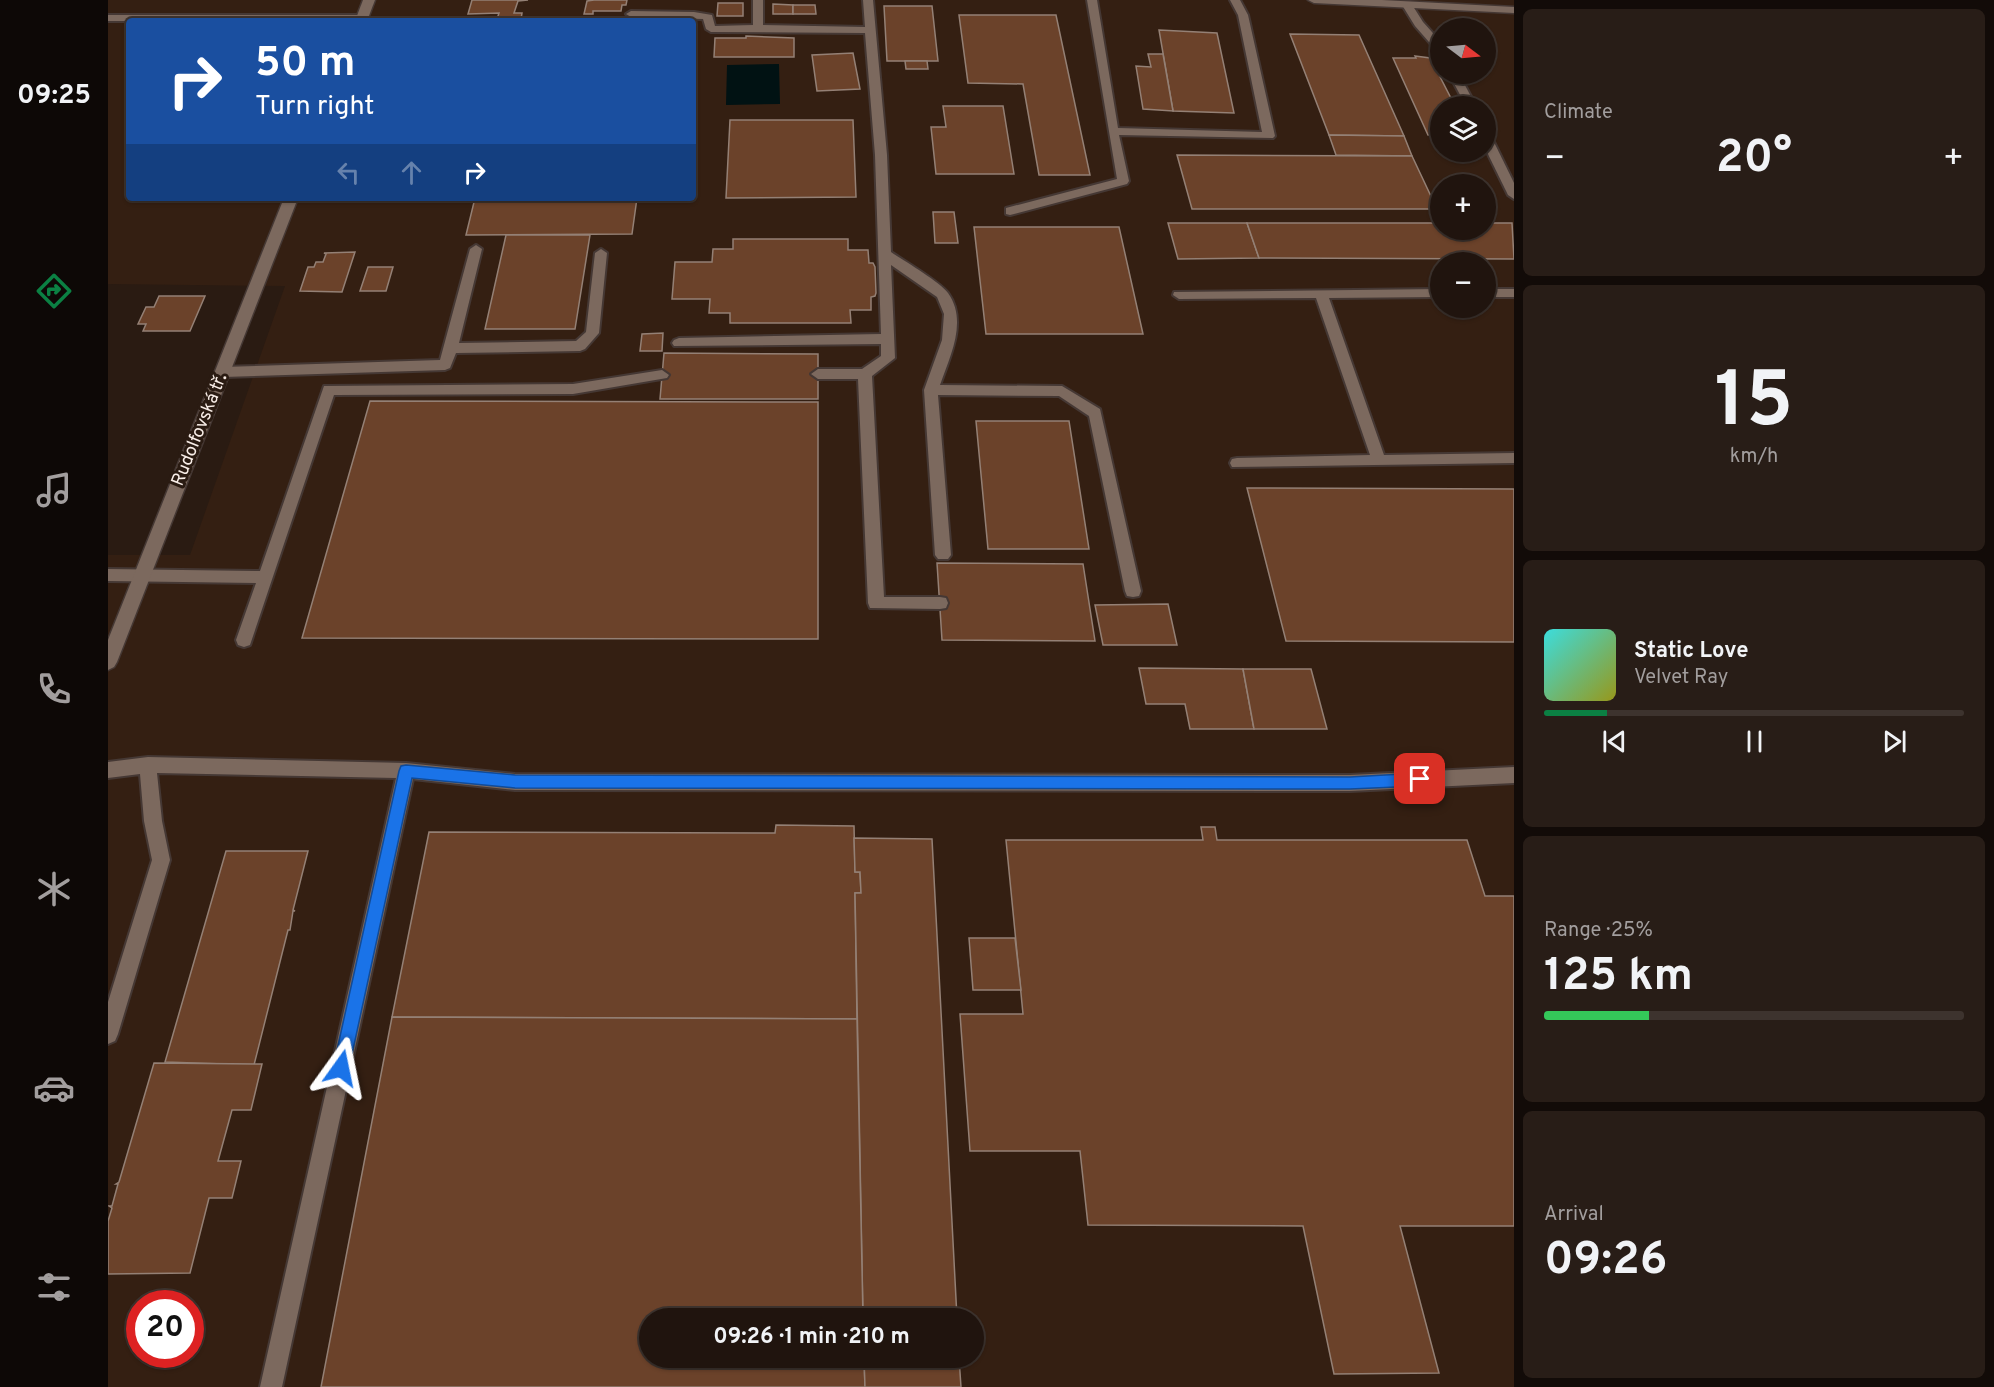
<!DOCTYPE html>
<html lang="en">
<head>
<meta charset="utf-8">
<style>
  :root { --surface:#20140e; --page:#281d17; --text:#f1f3f6; --muted:#a29e9e; --line:#3d332e; --accent:#0b8043 }
  body { margin:0; font-family:Overpass,sans-serif; background:var(--page); color:var(--text); height:100vh; display:flex; flex-direction:column; font-size:22px; white-space:nowrap }
  * { box-sizing:border-box; margin:0 }
  p { font-size:20px; color:var(--muted) }
  .icon { flex:none; width:33px; height:33px; fill:none; stroke:currentColor; stroke-width:2; stroke-linecap:round; stroke-linejoin:round }
  .map { position:relative; flex:1; overflow:hidden }
  .panel { display:flex; flex-direction:column; gap:9px; padding:9px; background:#120b08; width:480px }
  .panel>* { flex:none }
  .top-card { position:absolute; left:18px; top:18px; width:570px; height:183px; border-radius:6px; box-shadow:0 2px 4px #0004,0 0 0 2px var(--line); background:#1a4fa0; color:#fff; overflow:hidden }
  .needle { width:39px; rotate:106deg }
  .fabs { position:absolute; left:1322px; top:18px; display:grid; gap:12px }
  .fabs a { display:grid; place-items:center; width:66px; height:66px; border-radius:50%; background:var(--surface); box-shadow:0 2px 4px #0004,0 0 0 2px var(--line); font-size:30px }
  .speed { position:absolute; left:18px; top:1290px; display:flex; gap:12px; font-size:30px; font-weight:700; text-align:center }
  .speed>* { display:grid; place-content:center; width:78px; height:78px; border-radius:50%; background:var(--surface); box-shadow:0 2px 4px #0004,0 0 0 2px var(--line); line-height:1 }
  .speed .limit { border:9px solid #d22; background:#fff; color:#111 }
  .pin { position:absolute; display:grid; place-items:center; width:51px; height:51px; color:#fff; margin:-26px; border-radius:12px; box-shadow:0 3px 9px #0006 }
  .me { position:absolute; width:66px; margin:-33px; rotate:12deg; stroke-linejoin:round; filter:drop-shadow(0 0 4px #0008) }
  .turn { display:flex; align-items:center; gap:21px; height:126px; padding:0 30px; font-size:27px }
  .turn .icon { width:78px; height:78px; stroke-width:2.5 }
  .turn b { display:block; font-size:42px; line-height:51px }
  .lanes { display:flex; align-items:center; height:57px; padding:0 30px; background:#0003; justify-content:center; gap:30px; direction:ltr }
  .lanes .off { opacity:.35 }
  .big { font-size:45px; font-weight:700; line-height:1.1 }
  .panel .widget { flex:1; display:flex; flex-direction:column; justify-content:center; gap:9px; min-width:0; padding:0 21px; border-radius:9px; background:var(--page) }
  .panel .dial { align-items:center; gap:0 }
  .dial b { font-size:78px; line-height:1 }
  .song { display:flex; align-items:center; gap:18px }
  .cover { width:72px; height:72px; border-radius:9px; background:linear-gradient(135deg,hsl(180 70% 55%),hsl(60 70% 35%)) }
  .played { height:6px; border-radius:3px; background:linear-gradient(90deg,var(--accent) 15%,var(--line) 15%) }
  .keys { display:flex; justify-content:space-around; direction:ltr }
  .heat { display:flex; justify-content:space-between; align-items:center; font-size:33px; direction:ltr }
  .charge { height:9px; border-radius:4px; background:linear-gradient(90deg,#34c759 25%,var(--line) 0) }
  .trip { position:absolute; left:531px; top:1308px; width:345px; height:60px; border-radius:30px; background:var(--surface); box-shadow:0 2px 4px #0004,0 0 0 2px var(--line); font-weight:700; line-height:60px; text-align:center }
  main { display:flex; flex:1; min-height:0 }
  .menu { display:flex; flex-direction:column; width:108px; justify-content:space-around; align-items:center; background:#0d0806; color:var(--muted) }
  .menu .icon { width:42px; height:42px }
  .menu .selected { color:var(--accent) }
  .menu b { font-size:27px; color:var(--text) }
  .map>svg:first-child { display:block }
  .built { fill:#341f12; fill-rule:evenodd }
  .water { fill:#011213 }
  .building { fill:#6b422a; stroke:#948075; stroke-width:1.5 }
  .lines { fill:none; stroke-linecap:round; stroke-linejoin:round }
  .lane-casing { stroke:#453834; stroke-width:4 }
  .street-casing { stroke:#453834; stroke-width:3 }
  .secondary-casing { stroke:#453834; stroke-width:3 }
  .lane { fill:#7c695e; fill-rule:evenodd }
  .street { fill:#7c695e; fill-rule:evenodd }
  .secondary { fill:#7c695e; fill-rule:evenodd }
  .route { fill:#1a73e8; stroke:#114b97; stroke-width:1.5 }
  .labels { text-anchor:middle; dominant-baseline:central; stroke-width:6; stroke-linejoin:round; paint-order:stroke }
  .street-label { font-size:18px; fill:#f8ede7; stroke:#2a1b12 }
</style>
</head>
<body>
<main>
<nav class="menu">
<b>09:25</b>
<svg class="icon selected" aria-label="directions" viewBox="0 0 24 24"><path d="M12 3l9 9-9 9-9-9zM9 14v-3h6M13 9l2 2-2 2"/></svg>
<svg class="icon" aria-label="music" viewBox="0 0 24 24"><path d="M9 18V5l10-2v13"/><circle cx="6" cy="18" r="3"/><circle cx="16" cy="16" r="3"/></svg>
<svg class="icon" aria-label="phone" viewBox="0 0 24 24"><path d="M5 4h4l2 5-3 2q2 4 5 5l2-3 5 2v4C11 20 4 13 5 4z"/></svg>
<svg class="icon" aria-label="climate" viewBox="0 0 24 24"><path d="M12 3v18M4 7l16 10M4 17L20 7"/></svg>
<svg class="icon" aria-label="car" viewBox="0 0 24 24"><path d="M5 17H2v-5l4-1 3-4h7l3 4 3 1v5h-3M9 17h6M6 11h13"/><circle cx="7" cy="17" r="2"/><circle cx="17" cy="17" r="2"/></svg>
<svg class="icon" aria-label="filters" viewBox="0 0 24 24"><path d="M4 7h16M4 17h16"/><circle cx="9" cy="7" r="2"/><circle cx="15" cy="17" r="2"/></svg>
</nav>
<div class="map">
<svg width="1406" height="1387" viewBox="0 0 1406 1387">
  <rect width="100%" height="100%" fill="#2a1b12"/>
  <path class="built" d="M0 0H1406V1387H0V555H82L177 286 0 284ZM21 21H585V198H21ZM1332 28H1377V74H1332ZM1332 106H1377V152H1332ZM1332 184H1377V230H1332ZM1332 262H1377V308H1332ZM32 1304H82V1354H32ZM542 1318H866V1358H542Z"/>
  <path class="water" d="M671 64 672 104 618 105 619 65Z"/>
  <g class="building">
    <path d="M364 0H420L410 1 406 13H414L413 19H389L391 13 360 14Z"/>
    <path d="M486 0H519L518 5H514L513 11H485V14H476L479 1Z"/>
    <path d="M610 3H635V16H609Z"/>
    <path d="M665 4 685 5V14H665Z"/>
    <path d="M685 5H707L708 14H685Z"/>
    <path d="M776 6H824L830 61H779Z"/>
    <path d="M851 15H948L982 175H931L915 84 860 83Z"/>
    <path d="M1051 30 1109 33 1126 113 1065 111Z"/>
    <path d="M1182 34 1251 35 1296 136 1221 135Z"/>
    <path d="M638 36 686 38V57H606L607 38H638Z"/>
    <path d="M745 53 752 89 709 91 704 55Z"/>
    <path d="M1040 54H1055L1065 111 1035 109 1028 66 1043 67Z"/>
    <path d="M1307 56 1330 59 1332 67H1327L1347 106H1332V135H1320L1285 58H1308Z"/>
    <path d="M797 61H819L820 69H798Z"/>
    <path d="M835 106H895L906 174H828L823 127H838Z"/>
    <path d="M622 120H745L748 197 618 198Z"/>
    <path d="M1221 135 1296 136 1304 156 1228 155Z"/>
    <path d="M1069 155 1304 156 1329 209H1084Z"/>
    <path d="M367 198H529L524 234 358 235Z"/>
    <path d="M825 212H846L850 243H827Z"/>
    <path d="M1060 223H1139L1151 258 1070 259Z"/>
    <path d="M1139 223H1332V230H1377V223H1404L1406 259 1151 258Z"/>
    <path d="M866 227H1011L1035 334H878Z"/>
    <path d="M398 235H482L467 329H377Z"/>
    <path d="M625 239H740V250H760L761 263H765L767 267 768 293 767 296 763 297V310H742L743 323H622V313H601L602 299H564L567 262H604L605 249H625Z"/>
    <path d="M247 252 234 292 192 291 200 267H206L208 262H215L218 254 216 253Z"/>
    <path d="M260 267H285L278 291H252Z"/>
    <path d="M51 296H97L82 331H35L38 324H30L38 307H46Z"/>
    <path d="M555 333 554 351H532L534 334Z"/>
    <path d="M556 353 710 354V399H552Z"/>
    <path d="M262 401 710 402V639L194 638Z"/>
    <path d="M868 421H961L981 549H880Z"/>
    <path d="M1139 488 1406 489V642L1178 641Z"/>
    <path d="M829 563 975 564 987 641 834 640Z"/>
    <path d="M1060 604 1069 645H995L987 605Z"/>
    <path d="M1031 668 1135 669 1146 729H1082L1077 704H1038Z"/>
    <path d="M1135 669H1203L1219 729H1146Z"/>
    <path d="M668 825 746 826 747 872H752L753 893H747L749 1019 284 1017 321 832 667 833Z"/>
    <path d="M1093 827H1107L1109 840H1359L1377 896H1406V1226H1292L1331 1373 1226 1374 1195 1226 980 1225 972 1151H862L852 1014H915L898 840H1095Z"/>
    <path d="M746 838 824 839 849 1318H755L747 893H753L752 872H747Z"/>
    <path d="M118 851H200L185 910 187 911H185L182 930H180L146 1065 57 1062Z"/>
    <path d="M861 938H907L913 990H865Z"/>
    <path d="M284 1017 749 1019 755 1318H542V1358H756L757 1387H213Z"/>
    <path d="M46 1063 154 1064 143 1110H124L110 1161H133L124 1198H101L82 1273 0 1274V1221L4 1208 1 1206H4L10 1184H8L11 1182Z"/>
    <path d="M756 1358H851L853 1387H757Z"/>
  </g>
  <g class="lines">
    <defs>
      <g id="lane">
        <path d="M645 0H655V25L757 27 755 0H765L779 155 783 252C796 261 831 281 840 293 860 321 842 356 832 385L954 386 992 409 1033 591 1031 596 1025 597 1019 596 1017 591 981 416 951 396 830 395 843 555 840 559H830L827 555 816 390 834 340 836 314 829 297 783 265 787 358 764 376 776 597H832L838 598 840 603 838 608 832 609 762 608 760 603 750 379H710L703 374 710 369H754L773 356V344L566 346 564 343 566 340 571 338 773 334 767 155 757 33 603 32 598 29 595 19 523 17 518 14 523 11 586 12 604 15 607 26 645 25Z"/>
        <path d="M979 0H989L1010 128 1154 132 1130 15 1122 0H1132L1140 15 1167 136 1165 138 1011 135 1021 181 1019 184 902 215 898 214V208L1009 179Z"/>
        <path d="M1299 2 1303 3 1315 22 1332 41V51L1328 50 1307 26 1294 5Z"/>
        <path d="M0 15H254L259 18 255 21H0Z"/>
        <path d="M1341 74H1351L1368 106H1358Z"/>
        <path d="M1377 133 1383 136 1406 183V199L1400 195 1377 148Z"/>
        <path d="M368 245 374 249 351 343 468 341 478 332 487 253 493 249 499 253 491 333 477 349 472 351 348 353 342 368 337 370 115 377 108 372 115 367 332 360 362 249Z"/>
        <path d="M1332 289V297L1221 298 1276 455 1406 453V463L1124 467 1122 463 1124 459 1129 458 1262 455 1208 298 1071 299 1065 295 1066 292Z"/>
        <rect x="1377" y="289" width="29" height="8"/>
        <path d="M554 370 561 375 559 378 465 394 226 395 142 645 136 647 130 645 128 640 148 583 0 581V569L152 571 216 386 465 384Z"/>
        <path d="M40 757 298 763 407 774 1242 775 1406 767V783L1242 791 407 790 305 779 174 1387H152L288 778 49 773 54 821 62 860 10 1034 7 1041 0 1044V1002L44 860 36 821 32 774 0 778V762Z"/>
      </g>
      <path id="street" d="M1200 0H1274L1406 7V13L1206 3Z"/>
      <g id="secondary">
        <path d="M255 0H267L259 21H247Z"/>
        <path d="M176 198H190L9 662 6 667 0 670V640Z"/>
      </g>
    </defs>
    <use href="#lane" class="lane-casing"/>
    <use href="#street" class="street-casing"/>
    <use href="#secondary" class="secondary-casing"/>
    <use href="#lane" class="lane"/>
    <use href="#street" class="street"/>
    <use href="#secondary" class="secondary"/>
  </g>
  <path class="route" d="M298 765 407 775 1242 777 1312 773 1317 775 1319 779 1317 784 1312 786 1242 789 407 788 304 778 241 1068 239 1073 233 1076 227 1073 225 1068 291 771 293 766Z"/>
  <g class="labels">
    <g class="street-label">
      <text transform="translate(92 430) rotate(-68)">Rudolfovská tř.</text>
    </g>
  </g>
</svg>
<div class="fabs">
<a><svg class="needle" viewBox="-14 -14 28 28"><path d="M0-13l5 13h-10z" fill="#e53935"/><path d="M0 13l5-13h-10z" fill="#a29e9e"/></svg></a>
<a><svg class="icon" aria-label="layers" viewBox="0 0 24 24"><path d="M12 4l9 5-9 5-9-5zM3 14l9 5 9-5"/></svg></a>
<a>+</a>
<a>−</a>
</div>
<div class="speed"><div class="limit">20</div></div>
<div class="pin" style="left:1312px;top:779px;background:#d93025"><svg class="icon" aria-label="arrive" viewBox="0 0 24 24"><path d="M6 21V4h12l-3 4 3 4H6"/></svg></div>
<svg class="me" style="left:233px;top:1068px" viewBox="-20 -20 40 40"><path d="M0-17L14 15 0 8-14 15z" fill="#1a73e8" stroke="#fff" stroke-width="4"/></svg>
<div class="trip">09:26 · 1 min · 210 m</div>
<div class="top-card">
<div class="turn"><svg class="icon" aria-label="right" viewBox="0 0 24 24"><path d="M7 20v-9h11M14 6l5 5-5 5"/></svg><div><b>50 m</b>Turn right</div></div>
<div class="lanes"><svg class="icon off" aria-label="left" viewBox="0 0 24 24"><path d="M17 20v-9H6M10 6l-5 5 5 5"/></svg><svg class="icon off" aria-label="ahead" viewBox="0 0 24 24"><path d="M12 20V5M6 11l6-6 6 6"/></svg><svg class="icon" aria-label="right" viewBox="0 0 24 24"><path d="M7 20v-9h11M14 6l5 5-5 5"/></svg></div>
</div>
</div>
<section class="panel">
<div class="widget"><p>Climate</p>
<div class="heat"><a>−</a><b class="big">20°</b><a>+</a></div>
</div>
<div class="widget dial"><b>15</b><p>km/h</p></div>
<div class="widget">
<div class="song"><i class="cover"></i><div><b>Static Love</b><p>Velvet Ray</p></div></div>
<div class="played"></div>
<div class="keys"><svg class="icon" aria-label="previous" viewBox="0 0 24 24"><path d="M18 5L8 12l10 7zM5 5v14"/></svg><svg class="icon" aria-label="pause" viewBox="0 0 24 24"><path d="M8 5v14M16 5v14"/></svg><svg class="icon" aria-label="next" viewBox="0 0 24 24"><path d="M6 5l10 7-10 7zM19 5v14"/></svg></div>
</div>
<div class="widget"><p>Range · 25%</p><b class="big">125 km</b><div class="charge"></div></div>
<div class="widget"><p>Arrival</p><b class="big">09:26</b></div>
</section>
</main>
</body>
</html>
